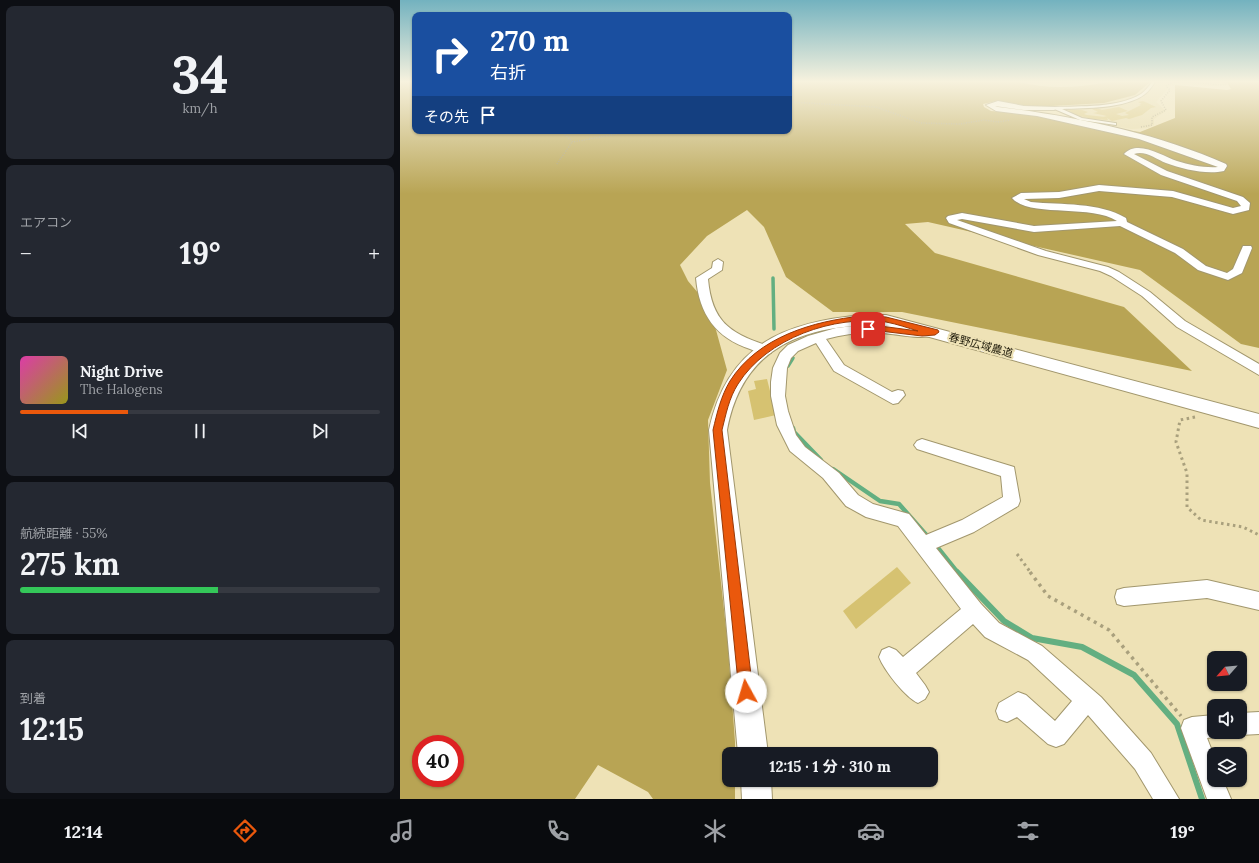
<!DOCTYPE html>
<html lang="ja">
<head>
<meta charset="utf-8">
<style>
  :root { --surface:#171b24; --page:#242831; --text:#f1f3f6; --muted:#9ea1a6; --line:#363941; --accent:#ea580c }
  body { margin:0; font-family:Lora,"Noto Sans JP",serif; background:var(--page); color:var(--text); height:100vh; display:flex; flex-direction:column; font-size:15px; white-space:nowrap }
  * { box-sizing:border-box; margin:0 }
  p { font-size:13px; color:var(--muted) }
  .icon { flex:none; width:22px; height:22px; fill:none; stroke:currentColor; stroke-width:2; stroke-linecap:round; stroke-linejoin:round }
  .map { position:relative; flex:1; overflow:hidden }
  .details { display:flex; flex-direction:column; gap:6px; padding:6px; background:#0d0f14; width:400px }
  .details>* { flex:none }
  .guide { position:absolute; left:12px; top:12px; width:380px; height:122px; border-radius:8px; box-shadow:0 1px 3px #0004; background:#1a4fa0; color:#fff; overflow:hidden }
  .needle { width:26px; rotate:243deg }
  .buttons { position:absolute; left:807px; top:651px; display:grid; gap:8px }
  .buttons a { display:grid; place-items:center; width:40px; height:40px; border-radius:8px; background:var(--surface); box-shadow:0 1px 3px #0004; font-size:20px }
  .speed { position:absolute; left:12px; top:735px; display:flex; gap:8px; font-size:20px; font-weight:700; text-align:center }
  .speed>* { display:grid; place-content:center; width:52px; height:52px; border-radius:50%; background:var(--surface); box-shadow:0 1px 3px #0004; line-height:1 }
  .speed .limit { border:6px solid #d22; background:#fff; color:#111 }
  .pin { position:absolute; display:grid; place-items:center; width:34px; height:34px; color:#fff; margin:-17px; border-radius:8px; box-shadow:0 2px 6px #0006 }
  .me { position:absolute; width:44px; margin:-22px; rotate:354deg; stroke-linejoin:round; filter:drop-shadow(0 0 3px #0008) }
  .turn { display:flex; align-items:center; gap:14px; height:84px; padding:0 12px; font-size:18px }
  .turn .icon { width:52px; height:52px; stroke-width:2.5 }
  .turn b { display:block; font-size:28px; line-height:34px }
  .then { display:flex; align-items:center; height:38px; padding:0 12px; background:#0003; gap:8px; font-size:15px }
  .big { font-size:30px; font-weight:700; line-height:1.1 }
  .details .card { flex:1; display:flex; flex-direction:column; justify-content:center; gap:6px; min-width:0; padding:0 14px; border-radius:8px; background:var(--page) }
  .details .dial { align-items:center; gap:0 }
  .dial b { font-size:52px; line-height:1 }
  .song { display:flex; align-items:center; gap:12px }
  .cover { width:48px; height:48px; border-radius:6px; background:linear-gradient(135deg,hsl(320 70% 55%),hsl(60 70% 35%)) }
  .played { height:4px; border-radius:2px; background:linear-gradient(90deg,var(--accent) 30%,var(--line) 30%) }
  .keys { display:flex; justify-content:space-around; direction:ltr }
  .heat { display:flex; justify-content:space-between; align-items:center; font-size:22px; direction:ltr }
  .charge { height:6px; border-radius:3px; background:linear-gradient(90deg,#34c759 55%,var(--line) 0) }
  .trip { position:absolute; left:322px; top:747px; width:216px; height:40px; border-radius:8px; background:var(--surface); box-shadow:0 1px 3px #0004; font-weight:700; line-height:40px; text-align:center }
  .tabs { display:flex; height:64px; justify-content:space-around; align-items:center; background:#090b0e; color:var(--muted) }
  .tabs .icon { width:28px; height:28px }
  .tabs .active { color:var(--accent) }
  .tabs b { font-size:18px; color:var(--text) }
  main { display:flex; flex:1; min-height:0 }
  .map>svg:first-child { display:block }
  .built { fill:#e6d9a5 }
  .forest { fill:#b8a454; fill-rule:evenodd }
  .lines { fill:none; stroke-linecap:round; stroke-linejoin:round }
  .stream-far2 { stroke:#63af81; stroke-width:3.5 }
  .stream-far1 { stroke:#63af81; stroke-width:4.5 }
  .stream { stroke:#63af81; stroke-width:6 }
  .building { fill:#d6c271 }
  .service-casing { stroke:#a2976d; stroke-width:2 }
  .minor-casing { stroke:#a2976d; stroke-width:2 }
  .tertiary-casing { stroke:#a2976d; stroke-width:2 }
  .path-far2 { stroke:#a9a07d; stroke-width:1.5; stroke-dasharray:1 1.5; stroke-linecap:butt }
  .path-far1 { stroke:#a9a07d; stroke-width:3; stroke-dasharray:2.5 3.5; stroke-linecap:butt }
  .path { stroke:#a9a07d; stroke-width:3.5; stroke-dasharray:3 4.5; stroke-linecap:butt }
  .service { fill:#fff; fill-rule:evenodd }
  .minor { fill:#fff; fill-rule:evenodd }
  .tertiary { fill:#fff; fill-rule:evenodd }
  .route { fill:#ea580c; stroke:#983908 }
  .labels { text-anchor:middle; dominant-baseline:central; stroke-width:4; stroke-linejoin:round; paint-order:stroke }
  .street-label { font-size:11px; fill:#221e0d; stroke:#eee2b6 }
</style>
</head>
<body>
<main>
<section class="details">
<div class="card dial"><b>34</b><p>km/h</p></div>
<div class="card"><p>エアコン</p>
<div class="heat"><a>−</a><b class="big">19°</b><a>+</a></div>
</div>
<div class="card">
<div class="song"><i class="cover"></i><div><b>Night Drive</b><p>The Halogens</p></div></div>
<div class="played"></div>
<div class="keys"><svg class="icon" aria-label="previous" viewBox="0 0 24 24"><path d="M18 5L8 12l10 7zM5 5v14"/></svg><svg class="icon" aria-label="pause" viewBox="0 0 24 24"><path d="M8 5v14M16 5v14"/></svg><svg class="icon" aria-label="next" viewBox="0 0 24 24"><path d="M6 5l10 7-10 7zM19 5v14"/></svg></div>
</div>
<div class="card"><p>航続距離 · 55%</p><b class="big">275 km</b><div class="charge"></div></div>
<div class="card"><p>到着</p><b class="big">12:15</b></div>
</section>
<div class="map">
<svg width="859" height="799" viewBox="0 0 859 799">
  <rect width="100%" height="100%" fill="#eee2b6"/>
  <path class="built" d="M607 82H819L817 86 773 83 756 102 766 111 754 119V125L748 128 731 129 675 119 655 110 628 86Z"/>
  <path class="forest" d="M0 82H15V131H389V82H619C646 89 675 88 702 83 717 80 735 82 750 82L735 95 704 103 634 107 597 101 583 104 584 107 591 111 627 114 668 122 740 132 775 118V85L827 90 831 89 827 82H859V348L841 344 740 270 528 222 505 224 535 253 724 307 792 371 502 312H433L386 277 364 227 347 210 307 236 280 265 288 281 304 300 316 330 327 370 308 420 310 483 328 646 335 742V754H329V780H335V799H253L248 792 198 765 175 799H0ZM21 744H55V778H21Z"/>
  <g class="lines">
    <g class="stream-far2">
      <path d="M373 278 374 329"/>
      <path d="M388 366 393 358"/>
    </g>
    <g class="stream-far1">
      <path d="M393 428 394 432 421 460"/>
      <path d="M433 469 480 501 499 504 529 538"/>
      <path d="M534 543 558 573"/>
    </g>
    <path class="stream" d="M557 572 604 621 632 638 682 647 734 675 777 724 802 799"/>
  </g>
  <g class="building">
    <path d="M743 101 756 107 751 108 742 115 729 119 726 118 712 121 707 118 708 120 692 119 676 115 668 110H682L688 112 684 114 687 115 705 117H703L707 116 693 113 698 112 692 109 697 108 702 110 719 107 728 111 716 114 722 116 729 115 725 113 741 105 739 104H742L738 102Z"/>
    <path d="M367 379 376 415 354 420 348 391 356 389 354 381Z"/>
    <path d="M497 567 511 583 456 629 443 611Z"/>
  </g>
  <g class="lines">
    <defs>
      <path id="service" d="M752 82H755C752 86 749 91 745 94 726 109 685 108 662 109L682 118 715 123H716V125L680 120 652 108 654 107C681 106 718 108 741 94 745 91 749 86 752 82Z"/>
      <g id="minor">
        <path d="M598 101 624 106 656 107V109L654 110H624L595 106 598 107C674 116 756 133 826 164L827 166 824 171C806 175 783 169 766 163 756 159 745 150 734 154L767 171 843 197 850 203 849 210 833 214 772 197 699 191 659 198 624 199 631 202C662 205 699 202 726 218L727 222 783 249 806 266 827 273 833 269 843 246H851L852 248 842 273 828 280 798 270 775 253 720 226 634 232 562 219 557 220 646 251 708 267 719 272 750 292 785 321 859 364V375L777 327 742 296 711 276 700 271 638 255 549 223 546 218 548 216 562 213 634 226 717 221C690 204 629 218 612 198L621 193 659 192 699 185 773 191 833 208 841 206 837 201 761 175 724 154C738 139 762 156 777 161 790 165 804 168 818 167L739 139 637 116 596 111 586 105Z"/>
        <path d="M318 259 323 262 322 270 308 279C312 324 332 334 371 347L372 350 371 353C363 355 357 352 350 349 316 338 299 314 296 278L312 268 313 262Z"/>
        <path d="M471 324 536 329 538 332 536 335C518 340 500 334 481 333 463 332 444 334 426 339L444 365 492 392 498 390 503 391 505 395 498 403 493 404 434 371 416 343 398 351 391 358 387 368 385 396 388 411 396 435 405 447 439 473 458 495 473 504 509 514 526 535 562 520 603 497 601 476 517 449 514 445 517 441 522 439 614 467 620 501 618 506 574 532 536 548 581 604 599 623 642 646 701 697 751 753 779 799H753L735 769 688 715 664 744 656 747 648 744 617 717 607 722 599 719 596 711 599 703 618 692 626 695 655 721 672 701 628 660 585 637 573 624 516 673 525 685 529 692 525 699 518 703C505 697 484 670 479 657L482 650 489 647 496 650 503 657 561 609 498 526 466 517 446 506 423 478 390 451 377 425 371 396V382L373 368 380 353 388 345 408 336 436 328Z"/>
        <path d="M807 580 859 592V610L807 598 724 606 717 604 715 597 717 590 724 588Z"/>
        <path d="M859 712V734L840 735 833 732H840V713Z"/>
        <path d="M814 715V732H822L814 737 807 738 814 756V780H823L831 799H807L781 728 784 720 792 717Z"/>
      </g>
      <g id="tertiary">
        <path d="M465 315H486L859 414V428L486 325C407 324 343 344 327 430L368 754H338L309 430C327 345 385 321 465 315Z"/>
        <path d="M341 780H371L372 799H342Z"/>
      </g>
    </defs>
    <use href="#service" class="service-casing"/>
    <use href="#minor" class="minor-casing"/>
    <use href="#tertiary" class="tertiary-casing"/>
    <g class="path-far2">
      <path d="M773 82H779"/>
      <path d="M788 82 822 85 826 84 825 82"/>
      <path d="M389 102 476 107 521 123 560 124 584 120 598 122 610 120"/>
      <path d="M741 127 752 125V117L766 110 761 101 770 90 766 86 772 82"/>
      <path d="M161 131 173 142 233 131"/>
      <path d="M157 164 172 142"/>
    </g>
    <g class="path-far1">
      <path d="M795 417 780 420 776 442 787 473V507L801 520 843 527 859 535"/>
      <path d="M617 554 631 573"/>
    </g>
    <path class="path" d="M630 572 648 596 709 630 781 716"/>
    <use href="#service" class="service"/>
    <use href="#minor" class="minor"/>
    <use href="#tertiary" class="tertiary"/>
  </g>
  <linearGradient id="sky" x2="0" y2="1"><stop stop-color="#73b2bf"/><stop offset="0.42" stop-color="#f7f2de"/><stop offset="1" stop-color="#f7f2de" stop-opacity="0"/></linearGradient>
  <rect width="859" height="194" fill="url(#sky)"/>
  <path class="route" d="M462 316 486 317 538 330 539 332 535 335 522 336 480 331H468L464 329 466 327 480 326 518 331C508 328 497 324 486 322 434 315 367 338 338 384 329 398 326 414 322 430L353 692 351 697 346 699 341 697 339 692 313 430C317 413 321 396 330 381 358 337 413 321 462 316Z"/>
  <g class="labels">
    <g class="street-label">
      <text transform="translate(581 345) rotate(15)">春野広域農道</text>
    </g>
  </g>
</svg>
<div class="buttons">
<a><svg class="needle" viewBox="-14 -14 28 28"><path d="M0-13l5 13h-10z" fill="#e53935"/><path d="M0 13l5-13h-10z" fill="#9ea1a6"/></svg></a>
<a><svg class="icon" aria-label="sound" viewBox="0 0 24 24"><path d="M4 9h4l5-4v14l-5-4H4zM17 9q2 3 0 6"/></svg></a>
<a><svg class="icon" aria-label="layers" viewBox="0 0 24 24"><path d="M12 4l9 5-9 5-9-5zM3 14l9 5 9-5"/></svg></a>
</div>
<div class="speed"><div class="limit">40</div></div>
<div class="pin" style="left:468px;top:329px;background:#d93025"><svg class="icon" aria-label="arrive" viewBox="0 0 24 24"><path d="M6 21V4h12l-3 4 3 4H6"/></svg></div>
<svg class="me" style="left:346px;top:692px" viewBox="-20 -20 40 40"><circle r="19" fill="#fff"/><path d="M0-13L10 11 0 6-10 11z" fill="#ea580c"/></svg>
<div class="trip">12:15 · 1 分 · 310 m</div>
<div class="guide">
<div class="turn"><svg class="icon" aria-label="right" viewBox="0 0 24 24"><path d="M7 20v-9h11M14 6l5 5-5 5"/></svg><div><b>270 m</b>右折</div></div>
<div class="then">その先<svg class="icon" aria-label="arrive" viewBox="0 0 24 24"><path d="M6 21V4h12l-3 4 3 4H6"/></svg></div>
</div>
</div>
</main>
<nav class="tabs">
<b>12:14</b>
<svg class="icon active" aria-label="directions" viewBox="0 0 24 24"><path d="M12 3l9 9-9 9-9-9zM9 14v-3h6M13 9l2 2-2 2"/></svg>
<svg class="icon" aria-label="music" viewBox="0 0 24 24"><path d="M9 18V5l10-2v13"/><circle cx="6" cy="18" r="3"/><circle cx="16" cy="16" r="3"/></svg>
<svg class="icon" aria-label="phone" viewBox="0 0 24 24"><path d="M5 4h4l2 5-3 2q2 4 5 5l2-3 5 2v4C11 20 4 13 5 4z"/></svg>
<svg class="icon" aria-label="climate" viewBox="0 0 24 24"><path d="M12 3v18M4 7l16 10M4 17L20 7"/></svg>
<svg class="icon" aria-label="car" viewBox="0 0 24 24"><path d="M5 17H2v-5l4-1 3-4h7l3 4 3 1v5h-3M9 17h6M6 11h13"/><circle cx="7" cy="17" r="2"/><circle cx="17" cy="17" r="2"/></svg>
<svg class="icon" aria-label="filters" viewBox="0 0 24 24"><path d="M4 7h16M4 17h16"/><circle cx="9" cy="7" r="2"/><circle cx="15" cy="17" r="2"/></svg>
<b>19°</b>
</nav>
</body>
</html>
